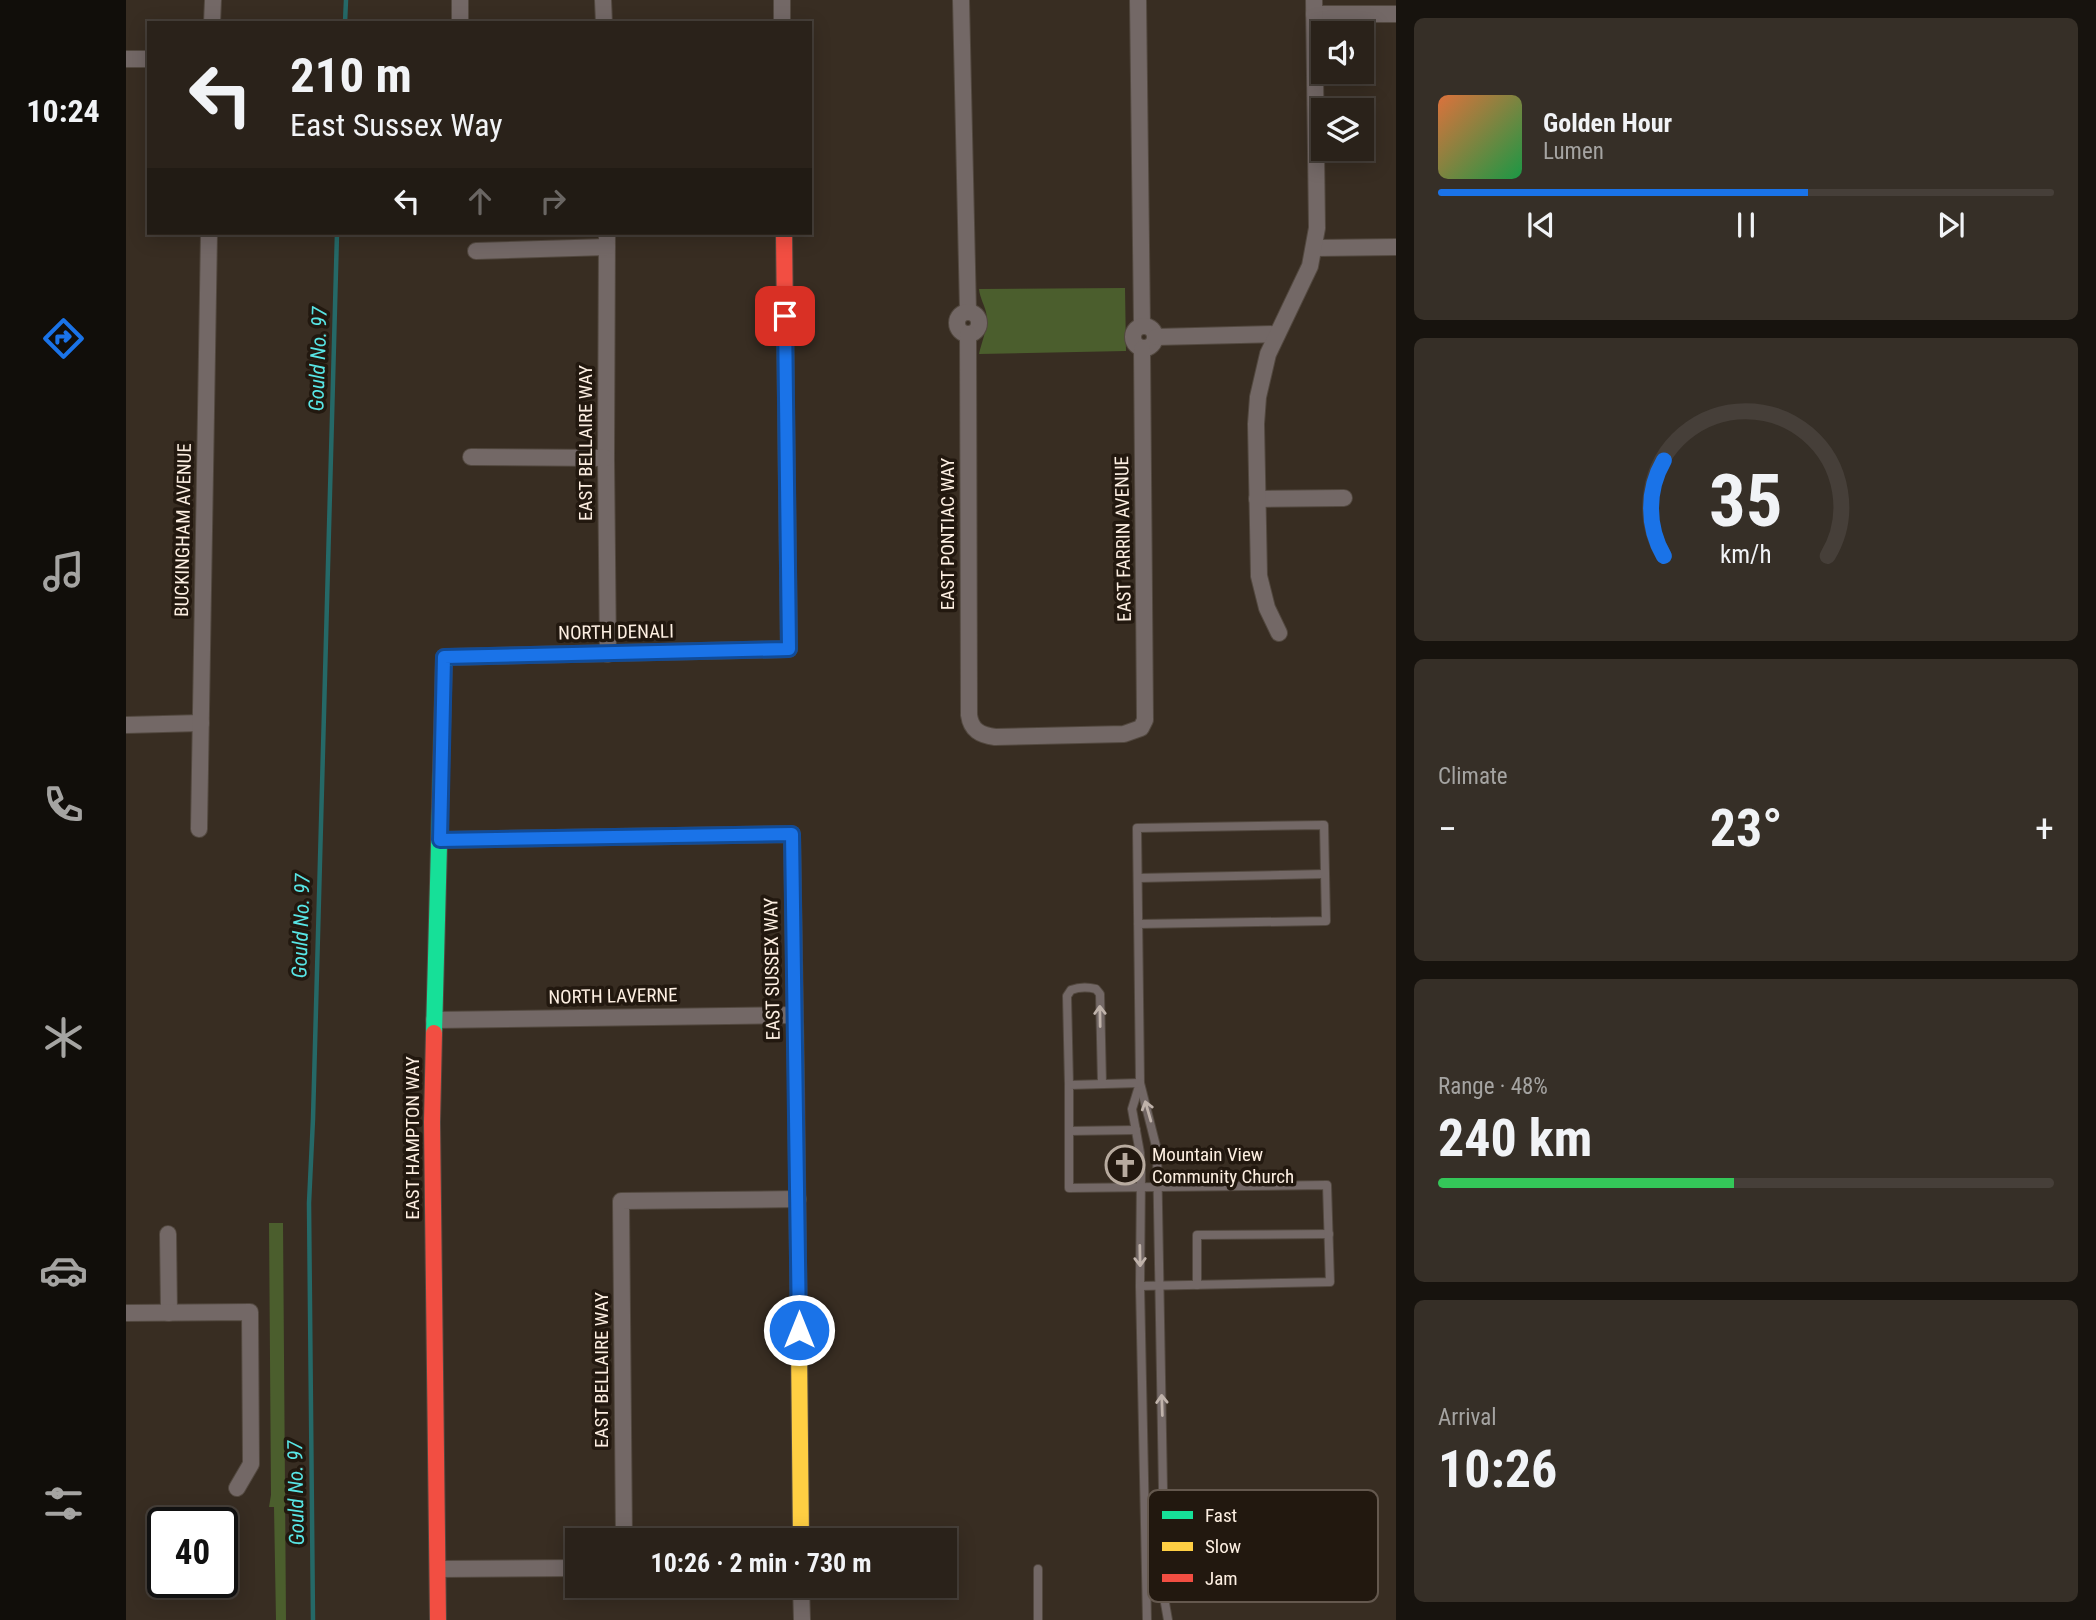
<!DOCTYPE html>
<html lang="en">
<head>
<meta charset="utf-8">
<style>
  :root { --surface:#2a221a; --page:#362f27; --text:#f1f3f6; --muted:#a5a4a2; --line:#463f39; --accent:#1a73e8 }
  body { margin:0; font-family:"Roboto Condensed",sans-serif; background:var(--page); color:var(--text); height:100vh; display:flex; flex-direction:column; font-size:26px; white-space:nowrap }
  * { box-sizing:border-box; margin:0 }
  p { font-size:23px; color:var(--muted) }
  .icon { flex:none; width:38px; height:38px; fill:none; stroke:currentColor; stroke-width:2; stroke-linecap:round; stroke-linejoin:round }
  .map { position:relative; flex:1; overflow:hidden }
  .drawer { display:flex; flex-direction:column; gap:18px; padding:18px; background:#17130e; width:700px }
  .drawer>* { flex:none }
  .banner { position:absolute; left:21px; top:21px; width:665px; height:214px; border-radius:0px; box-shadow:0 4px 18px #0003,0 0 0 2px var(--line); background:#2a221a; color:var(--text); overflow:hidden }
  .fabs { position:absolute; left:1185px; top:21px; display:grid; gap:14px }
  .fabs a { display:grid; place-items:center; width:63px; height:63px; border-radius:0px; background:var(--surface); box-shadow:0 4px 18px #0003,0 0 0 2px var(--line); font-size:35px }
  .speed { position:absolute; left:21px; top:1507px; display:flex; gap:14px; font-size:35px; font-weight:700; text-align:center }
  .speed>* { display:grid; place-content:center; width:91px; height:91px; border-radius:50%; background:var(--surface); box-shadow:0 4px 18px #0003,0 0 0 2px var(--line); line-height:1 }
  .speed .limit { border:4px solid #111; border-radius:10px; background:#fff; color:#111 }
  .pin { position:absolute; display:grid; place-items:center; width:60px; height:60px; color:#fff; margin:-30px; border-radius:14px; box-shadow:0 4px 10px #0006 }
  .me { position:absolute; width:77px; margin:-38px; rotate:0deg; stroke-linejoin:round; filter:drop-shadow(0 0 5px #0008) }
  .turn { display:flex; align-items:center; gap:24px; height:147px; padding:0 28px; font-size:32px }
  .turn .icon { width:91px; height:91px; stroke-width:2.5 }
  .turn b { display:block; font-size:49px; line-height:60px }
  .lanes { display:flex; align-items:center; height:66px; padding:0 28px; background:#0003; justify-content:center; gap:35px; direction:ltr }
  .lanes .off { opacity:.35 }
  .big { font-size:52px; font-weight:700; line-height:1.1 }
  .drawer .tile { flex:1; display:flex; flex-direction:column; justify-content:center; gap:10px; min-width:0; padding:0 24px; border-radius:10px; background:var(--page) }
  .drawer .dial { align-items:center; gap:0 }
  .dial svg { height:182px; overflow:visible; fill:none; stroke:var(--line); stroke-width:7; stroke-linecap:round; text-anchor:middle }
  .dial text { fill:var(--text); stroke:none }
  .song { display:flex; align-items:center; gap:21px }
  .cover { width:84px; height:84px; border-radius:10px; background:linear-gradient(135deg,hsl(20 70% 55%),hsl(140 70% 35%)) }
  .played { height:7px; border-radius:4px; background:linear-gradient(90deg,var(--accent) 60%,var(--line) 60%) }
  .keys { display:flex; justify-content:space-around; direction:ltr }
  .heat { display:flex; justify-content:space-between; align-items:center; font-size:38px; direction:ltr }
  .charge { height:10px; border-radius:5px; background:linear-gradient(90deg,#34c759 48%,var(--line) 0) }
  .trip { position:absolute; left:439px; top:1528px; width:392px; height:70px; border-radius:0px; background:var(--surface); box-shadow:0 4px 18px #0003,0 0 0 2px var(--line); font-weight:700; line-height:70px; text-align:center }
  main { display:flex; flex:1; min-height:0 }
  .tab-bar { display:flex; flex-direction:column; width:126px; justify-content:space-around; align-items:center; background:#110e0a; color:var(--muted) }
  .tab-bar .icon { width:49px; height:49px }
  .tab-bar .active { color:var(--accent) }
  .tab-bar b { font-size:32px; color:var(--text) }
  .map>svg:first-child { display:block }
  .green { fill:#4b5e2d }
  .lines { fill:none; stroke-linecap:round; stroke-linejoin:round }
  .stream { stroke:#256968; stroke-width:4.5 }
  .lane-casing { stroke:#52483f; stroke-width:10 }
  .street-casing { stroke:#52483f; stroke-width:18 }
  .fast-casing { stroke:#52483f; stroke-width:18 }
  .slow-casing { stroke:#52483f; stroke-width:18 }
  .jam-casing { stroke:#52483f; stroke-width:18 }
  .lane { stroke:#736866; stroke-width:8 }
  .street { stroke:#736866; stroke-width:16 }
  .fast { stroke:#16e098; stroke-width:16 }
  .slow { stroke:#ffcf43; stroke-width:16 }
  .jam { stroke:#f24e42; stroke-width:16 }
  .oneway { stroke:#bfb2aa }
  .route-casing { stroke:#114b97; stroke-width:18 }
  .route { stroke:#1a73e8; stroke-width:12 }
  .labels { text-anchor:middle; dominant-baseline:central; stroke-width:7; stroke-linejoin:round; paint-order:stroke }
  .street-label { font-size:19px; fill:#fdefe2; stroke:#22180f }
  .poi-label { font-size:19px; fill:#fdefe2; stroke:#22180f; text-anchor:start }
  .water-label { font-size:21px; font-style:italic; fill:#58e6e6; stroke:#22180f }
  .key { fill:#22180f; stroke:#64584e; stroke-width:2 }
  .key-label { font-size:19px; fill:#fdefe2 }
</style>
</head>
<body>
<main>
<nav class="tab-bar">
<b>10:24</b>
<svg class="icon active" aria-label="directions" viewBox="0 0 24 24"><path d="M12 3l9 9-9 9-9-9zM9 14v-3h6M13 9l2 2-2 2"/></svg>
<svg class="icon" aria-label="music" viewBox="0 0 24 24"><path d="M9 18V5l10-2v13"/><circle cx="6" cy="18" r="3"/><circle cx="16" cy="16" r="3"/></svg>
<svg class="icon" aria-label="phone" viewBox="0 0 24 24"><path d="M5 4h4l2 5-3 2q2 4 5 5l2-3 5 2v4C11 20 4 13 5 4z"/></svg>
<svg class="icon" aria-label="climate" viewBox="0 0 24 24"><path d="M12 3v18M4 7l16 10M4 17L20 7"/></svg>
<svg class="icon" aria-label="car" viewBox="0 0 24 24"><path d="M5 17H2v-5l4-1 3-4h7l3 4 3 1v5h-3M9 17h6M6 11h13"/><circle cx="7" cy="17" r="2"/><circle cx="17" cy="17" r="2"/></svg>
<svg class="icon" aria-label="filters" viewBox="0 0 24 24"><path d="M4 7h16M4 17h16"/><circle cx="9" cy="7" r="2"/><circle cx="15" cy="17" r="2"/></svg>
</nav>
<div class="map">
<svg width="1270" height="1620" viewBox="0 0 1270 1620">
  <rect width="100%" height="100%" fill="#382d22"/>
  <g class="green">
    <path d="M999 288 1000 351 853 354C856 340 863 326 860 312 858 304 854 298 853 289Z"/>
    <path d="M143 1223H157L160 1620H150L148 1507H143L145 1495Z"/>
  </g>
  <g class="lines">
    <g class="stream">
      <path d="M219 23 220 0"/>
      <path d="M187 1620 183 1203 187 1119 211 233"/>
    </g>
    <defs>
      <g id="lane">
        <path d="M1012 878 1199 874"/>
        <path d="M1012 924 1200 921 1198 825 1011 828 1014 1083 1031 1150 1039 1603 1042 1620"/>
        <path d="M1014 1083 1006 1109 1014 1153 1015 1174 1014 1286 1021 1620"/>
        <path d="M943 1085 941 996 945 990C953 987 962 987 970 989L974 994 976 1084"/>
        <path d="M943 1131 1010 1130"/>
        <path d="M1071 1285V1235L1203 1234"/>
        <path d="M1014 1286 1204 1282 1201 1185 943 1188V1085L1014 1083"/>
        <path d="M912 1569V1620"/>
      </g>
      <g id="street">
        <path d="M334 0V23"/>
        <path d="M477 0 478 23"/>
        <path d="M656 0V23"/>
        <path d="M835 0 842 311"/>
        <path d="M1012 0 1016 326"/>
        <path d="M1188 14H1270"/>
        <path d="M86 23 87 0"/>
        <path d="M0 59H23"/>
        <path d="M481 233 480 458 482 654"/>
        <path d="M1189 248 1270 247"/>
        <path d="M350 251 481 247"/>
        <circle cx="842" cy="323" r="11"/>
        <circle cx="1018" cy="337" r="11"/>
        <path d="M842 334 843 715C845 730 854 735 869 737L998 734 1015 728 1019 720 1016 349"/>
        <path d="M1030 337 1151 334"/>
        <path d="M345 457 480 458"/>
        <path d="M1131 499 1218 498"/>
        <path d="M1153 633 1141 608 1133 576 1130 424 1132 397 1142 354 1184 266 1191 228 1188 0"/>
        <path d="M0 725 75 723"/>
        <path d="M73 829 83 233"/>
        <path d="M308 1020 668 1015"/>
        <path d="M42 1234 43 1313"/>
        <path d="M0 1313 124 1312 125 1464 111 1488"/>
        <path d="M498 1540 495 1201 672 1199"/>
        <path d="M312 1569 452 1568"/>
        <path d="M675 1586 676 1620"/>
      </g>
      <path id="fast" d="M308 1033 318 657H323"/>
      <g id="slow">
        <path d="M323 657 663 649 661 491"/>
        <path d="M314 840 666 834 670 1083"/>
        <path d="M673 1346 675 1540"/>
      </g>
      <g id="jam">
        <path d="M658 233 661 491"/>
        <path d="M308 1033 306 1122 312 1620"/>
        <path d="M670 1083 673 1346"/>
      </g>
    </defs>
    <use href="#lane" class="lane-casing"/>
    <use href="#street" class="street-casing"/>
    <use href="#fast" class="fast-casing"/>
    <use href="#slow" class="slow-casing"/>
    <use href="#jam" class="jam-casing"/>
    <use href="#lane" class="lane"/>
    <use href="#street" class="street"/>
    <use href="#fast" class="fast"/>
    <use href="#slow" class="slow"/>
    <use href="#jam" class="jam"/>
  </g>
  <defs><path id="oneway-shaft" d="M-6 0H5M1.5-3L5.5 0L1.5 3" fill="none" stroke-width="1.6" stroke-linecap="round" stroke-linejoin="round" transform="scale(1.75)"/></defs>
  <g class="oneway">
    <use href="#oneway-shaft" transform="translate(974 1016) rotate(-91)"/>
    <use href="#oneway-shaft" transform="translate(1022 1111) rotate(-106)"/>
    <use href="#oneway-shaft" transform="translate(1014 1256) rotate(89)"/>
    <use href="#oneway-shaft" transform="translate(1036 1405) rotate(-92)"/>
  </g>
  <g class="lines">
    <defs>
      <path id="route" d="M659 316 663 649 318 657 314 840 666 834 673 1330"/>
    </defs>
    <use href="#route" class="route-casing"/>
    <use href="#route" class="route"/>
  </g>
  <defs>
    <symbol id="church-ring" viewBox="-11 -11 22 22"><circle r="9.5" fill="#22180f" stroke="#b8ab9f" stroke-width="1.5"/><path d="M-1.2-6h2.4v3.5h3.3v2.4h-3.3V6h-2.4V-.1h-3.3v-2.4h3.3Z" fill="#b8ab9f"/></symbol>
  </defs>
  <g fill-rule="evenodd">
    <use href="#church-ring" x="977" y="1143" width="44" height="44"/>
  </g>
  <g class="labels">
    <g class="street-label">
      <text transform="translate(459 443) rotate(-90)">EAST BELLAIRE WAY</text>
      <text transform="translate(57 530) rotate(-89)">BUCKINGHAM AVENUE</text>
      <text transform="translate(821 534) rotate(-90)">EAST PONTIAC WAY</text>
      <text transform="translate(997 539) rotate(-91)">EAST FARRIN AVENUE</text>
      <text transform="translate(490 632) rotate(-1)">NORTH DENALI</text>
      <text transform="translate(646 969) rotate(-91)">EAST SUSSEX WAY</text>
      <text transform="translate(487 996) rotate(-1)">NORTH LAVERNE</text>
      <text transform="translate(286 1138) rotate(-90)">EAST HAMPTON WAY</text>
      <text transform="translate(475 1370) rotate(-90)">EAST BELLAIRE WAY</text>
    </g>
    <g class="poi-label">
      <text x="1026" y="1154">Mountain View<tspan x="1026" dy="22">Community Church</tspan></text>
    </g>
    <g class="water-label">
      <text transform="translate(192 359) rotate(-88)">Gould No. 97</text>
      <text transform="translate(175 926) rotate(-88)">Gould No. 97</text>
      <text transform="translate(170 1493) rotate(-91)">Gould No. 97</text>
    </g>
  </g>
  <rect x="1022" y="1490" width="230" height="112" rx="10" class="key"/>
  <rect x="1036" y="1511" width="31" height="8" fill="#16e098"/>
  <rect x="1036" y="1542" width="31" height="9" fill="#ffcf43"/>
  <rect x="1036" y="1574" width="31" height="8" fill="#f24e42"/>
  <g class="key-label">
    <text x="1079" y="1522">Fast</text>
    <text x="1079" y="1553">Slow</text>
    <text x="1079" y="1585">Jam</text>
  </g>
</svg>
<div class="fabs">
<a><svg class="icon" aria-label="sound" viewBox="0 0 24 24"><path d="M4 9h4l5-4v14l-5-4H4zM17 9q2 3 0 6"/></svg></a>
<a><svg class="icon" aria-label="layers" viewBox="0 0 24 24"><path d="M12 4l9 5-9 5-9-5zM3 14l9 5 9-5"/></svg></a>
</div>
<div class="speed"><div class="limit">40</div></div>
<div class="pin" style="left:659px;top:316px;background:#d93025"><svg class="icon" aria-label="arrive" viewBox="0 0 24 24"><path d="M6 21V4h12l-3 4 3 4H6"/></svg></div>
<svg class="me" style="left:673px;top:1330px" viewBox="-20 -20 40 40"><circle r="17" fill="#1a73e8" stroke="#fff" stroke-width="3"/><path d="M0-11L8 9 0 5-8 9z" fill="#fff"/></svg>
<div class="trip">10:26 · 2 min · 730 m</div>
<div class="banner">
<div class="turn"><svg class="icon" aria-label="left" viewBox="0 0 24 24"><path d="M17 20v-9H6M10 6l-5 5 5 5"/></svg><div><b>210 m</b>East Sussex Way</div></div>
<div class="lanes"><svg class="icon" aria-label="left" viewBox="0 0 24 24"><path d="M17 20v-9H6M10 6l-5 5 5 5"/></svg><svg class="icon off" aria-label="ahead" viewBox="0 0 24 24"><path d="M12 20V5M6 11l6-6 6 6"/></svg><svg class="icon off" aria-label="right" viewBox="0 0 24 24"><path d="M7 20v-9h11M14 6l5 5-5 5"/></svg></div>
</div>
</div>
<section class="drawer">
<div class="tile">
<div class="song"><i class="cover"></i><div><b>Golden Hour</b><p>Lumen</p></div></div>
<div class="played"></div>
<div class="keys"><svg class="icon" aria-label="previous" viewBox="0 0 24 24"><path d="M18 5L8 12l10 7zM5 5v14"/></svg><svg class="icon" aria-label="pause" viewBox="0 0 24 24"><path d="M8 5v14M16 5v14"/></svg><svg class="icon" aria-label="next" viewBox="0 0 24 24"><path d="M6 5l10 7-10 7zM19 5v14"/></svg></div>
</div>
<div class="tile dial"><svg viewBox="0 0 100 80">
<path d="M14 69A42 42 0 1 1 86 69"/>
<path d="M14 69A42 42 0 0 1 14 27" stroke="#1a73e8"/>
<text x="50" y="56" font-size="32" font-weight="700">35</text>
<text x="50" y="72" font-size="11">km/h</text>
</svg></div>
<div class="tile"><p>Climate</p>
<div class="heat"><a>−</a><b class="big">23°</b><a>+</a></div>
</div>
<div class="tile"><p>Range · 48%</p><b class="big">240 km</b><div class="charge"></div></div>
<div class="tile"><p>Arrival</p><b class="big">10:26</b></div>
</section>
</main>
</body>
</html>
